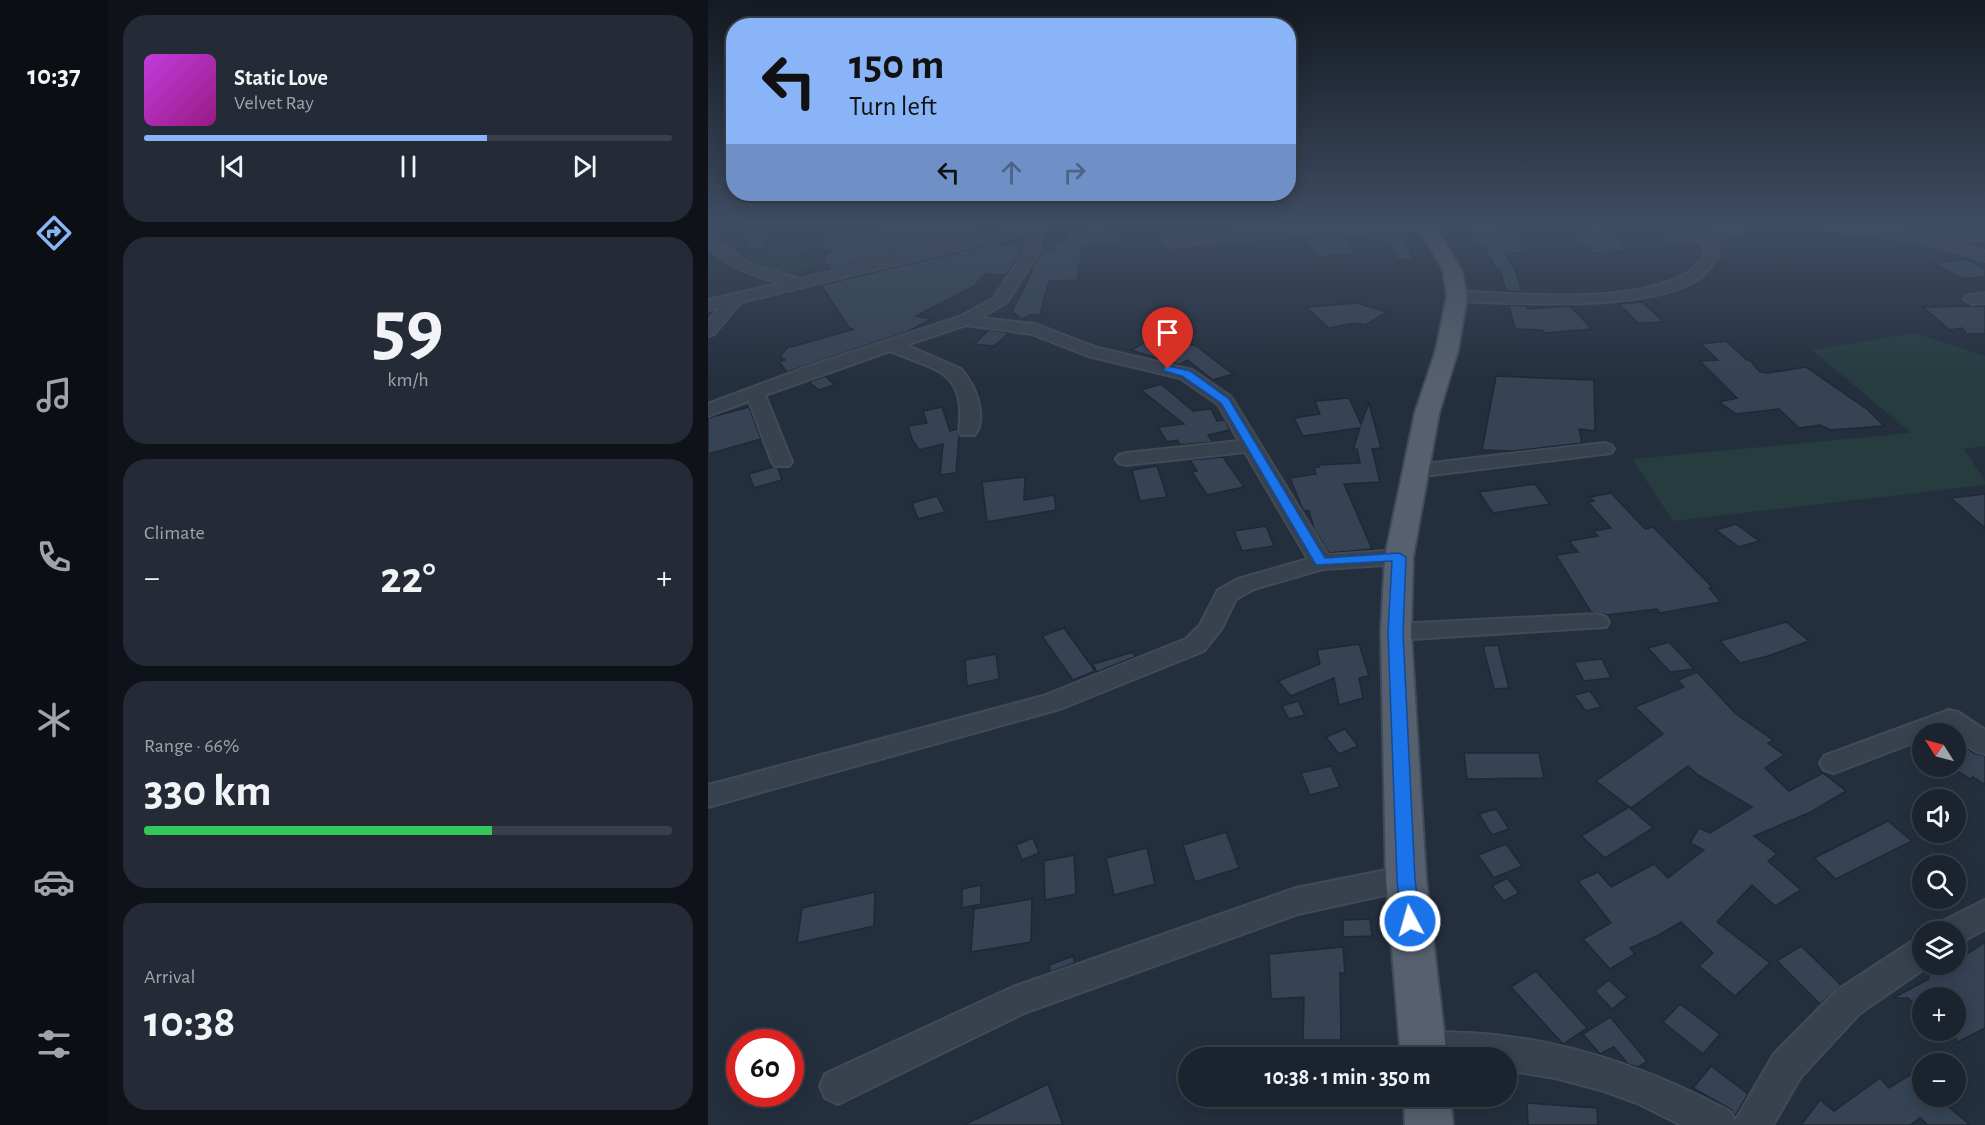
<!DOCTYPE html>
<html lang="en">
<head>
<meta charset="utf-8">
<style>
  :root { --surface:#1b232e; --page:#242b36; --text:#f1f3f6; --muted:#a0a4aa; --line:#39404a; --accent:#8ab4f8 }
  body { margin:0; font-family:"Alegreya Sans",sans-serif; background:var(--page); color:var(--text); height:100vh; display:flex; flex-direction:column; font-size:22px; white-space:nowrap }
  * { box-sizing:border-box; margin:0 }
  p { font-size:20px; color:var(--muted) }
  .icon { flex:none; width:33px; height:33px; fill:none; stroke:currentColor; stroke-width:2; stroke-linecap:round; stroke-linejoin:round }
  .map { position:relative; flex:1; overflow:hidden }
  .sheet { display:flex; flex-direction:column; gap:15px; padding:15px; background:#0f1319; width:600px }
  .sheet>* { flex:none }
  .hud { position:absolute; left:18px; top:18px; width:570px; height:183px; border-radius:24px; box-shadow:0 3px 15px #0003,0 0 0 2px var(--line); background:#8ab4f8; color:#111; overflow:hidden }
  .needle { width:39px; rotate:306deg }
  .fabs { position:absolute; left:1204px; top:723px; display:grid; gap:12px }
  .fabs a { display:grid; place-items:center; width:54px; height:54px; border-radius:50%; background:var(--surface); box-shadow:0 3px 15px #0003,0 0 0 2px var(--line); font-size:30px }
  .speed { position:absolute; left:18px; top:1029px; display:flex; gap:12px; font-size:30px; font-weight:700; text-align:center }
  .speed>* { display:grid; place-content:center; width:78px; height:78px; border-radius:50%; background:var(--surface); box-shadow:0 3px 15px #0003,0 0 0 2px var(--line); line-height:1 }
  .speed .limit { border:9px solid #d22; background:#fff; color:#111 }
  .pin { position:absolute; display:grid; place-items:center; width:51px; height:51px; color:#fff; margin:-62px -26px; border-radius:50% 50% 50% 0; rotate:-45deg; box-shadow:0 0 6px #0007 }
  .pin .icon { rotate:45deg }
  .me { position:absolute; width:66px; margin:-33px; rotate:354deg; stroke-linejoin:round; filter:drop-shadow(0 0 4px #0008) }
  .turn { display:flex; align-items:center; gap:21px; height:126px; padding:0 24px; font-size:27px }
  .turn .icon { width:78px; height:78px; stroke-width:2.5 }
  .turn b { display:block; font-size:42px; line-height:51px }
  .lanes { display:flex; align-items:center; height:57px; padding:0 24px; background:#0003; justify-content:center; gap:30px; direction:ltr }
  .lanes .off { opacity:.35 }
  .big { font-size:45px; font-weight:600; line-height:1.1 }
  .sheet .tile { flex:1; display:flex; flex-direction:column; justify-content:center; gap:9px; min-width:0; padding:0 21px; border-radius:24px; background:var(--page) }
  .sheet .dial { align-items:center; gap:0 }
  .dial b { font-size:78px; line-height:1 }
  .song { display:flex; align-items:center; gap:18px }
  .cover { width:72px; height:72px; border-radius:9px; background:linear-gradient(135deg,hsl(290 70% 55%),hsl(310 70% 35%)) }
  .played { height:6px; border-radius:3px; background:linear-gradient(90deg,var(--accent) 65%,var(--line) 65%) }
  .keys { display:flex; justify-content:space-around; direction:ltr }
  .heat { display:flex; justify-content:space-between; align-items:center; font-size:33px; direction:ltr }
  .charge { height:9px; border-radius:4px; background:linear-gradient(90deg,#34c759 66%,var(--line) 0) }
  .trip { position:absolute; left:470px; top:1047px; width:339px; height:60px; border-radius:30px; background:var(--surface); box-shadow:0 3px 15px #0003,0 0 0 2px var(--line); font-weight:600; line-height:60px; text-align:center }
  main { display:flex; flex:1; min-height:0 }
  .menu { display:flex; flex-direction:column; width:108px; justify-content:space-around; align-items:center; background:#0b0e12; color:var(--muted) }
  .menu .icon { width:42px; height:42px }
  .menu .on { color:var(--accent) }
  .menu b { font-size:27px; color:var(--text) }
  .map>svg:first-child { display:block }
  .green { fill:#263c3f }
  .building { fill:#364354; stroke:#1f2835; stroke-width:1.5 }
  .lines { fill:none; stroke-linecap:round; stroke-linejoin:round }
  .minor-casing { stroke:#414a57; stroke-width:4 }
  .major-casing { stroke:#414a57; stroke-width:4 }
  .minor { fill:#38414e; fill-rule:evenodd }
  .major { fill:#56606e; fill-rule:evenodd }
  .route { fill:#1a73e8; stroke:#114b97; stroke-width:1.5 }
</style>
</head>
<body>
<main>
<nav class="menu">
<b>10:37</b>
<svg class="icon on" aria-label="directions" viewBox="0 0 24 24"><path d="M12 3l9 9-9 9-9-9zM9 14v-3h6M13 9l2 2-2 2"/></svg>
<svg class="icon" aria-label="music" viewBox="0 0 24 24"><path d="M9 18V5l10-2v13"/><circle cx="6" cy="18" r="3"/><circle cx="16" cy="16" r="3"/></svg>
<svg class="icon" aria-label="phone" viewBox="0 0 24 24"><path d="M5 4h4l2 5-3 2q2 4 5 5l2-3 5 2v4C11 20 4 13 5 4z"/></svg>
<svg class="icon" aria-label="climate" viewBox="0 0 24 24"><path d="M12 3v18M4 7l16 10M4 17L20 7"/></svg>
<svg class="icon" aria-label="car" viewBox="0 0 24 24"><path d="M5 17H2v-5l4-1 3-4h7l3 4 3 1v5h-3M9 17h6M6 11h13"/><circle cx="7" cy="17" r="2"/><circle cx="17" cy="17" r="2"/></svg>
<svg class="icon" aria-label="filters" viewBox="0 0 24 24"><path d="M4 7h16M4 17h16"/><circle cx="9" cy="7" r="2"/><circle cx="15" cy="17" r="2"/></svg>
</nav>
<section class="sheet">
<div class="tile">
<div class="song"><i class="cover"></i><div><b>Static Love</b><p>Velvet Ray</p></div></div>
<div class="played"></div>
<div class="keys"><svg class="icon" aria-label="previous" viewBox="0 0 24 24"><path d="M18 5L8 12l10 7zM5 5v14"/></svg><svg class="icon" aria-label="pause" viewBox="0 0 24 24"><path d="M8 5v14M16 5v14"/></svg><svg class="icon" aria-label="next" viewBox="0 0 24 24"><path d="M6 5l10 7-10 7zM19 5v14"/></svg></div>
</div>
<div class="tile dial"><b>59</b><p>km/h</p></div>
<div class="tile"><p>Climate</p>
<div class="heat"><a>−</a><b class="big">22°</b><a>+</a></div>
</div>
<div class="tile"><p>Range · 66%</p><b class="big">330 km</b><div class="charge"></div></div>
<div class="tile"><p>Arrival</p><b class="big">10:38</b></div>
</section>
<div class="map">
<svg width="1277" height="1125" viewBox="0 0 1277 1125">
  <rect width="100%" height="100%" fill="#242f3e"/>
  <g class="green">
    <path d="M67 245 102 248 87 261 109 265C80 278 65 275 36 264Z"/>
    <path d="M1206 333 1277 356V446L1256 449 1277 481V485L965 521 924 459 1203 433 1104 350Z"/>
  </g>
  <g class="building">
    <path d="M170 223H287L289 229 121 270 122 268 115 259 124 250H109L127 235 161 236Z"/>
    <path d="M373 223H402L412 245 375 246 369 280 341 281 332 315H322L314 320 304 311 325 270 323 269 333 252 346 251 344 242 360 240 356 234 361 233 358 229 374 226Z"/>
    <path d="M757 223H789L822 252 798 254 808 272 814 292 798 291 792 269 789 270 776 246 765 245 763 234Z"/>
    <path d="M877 223H897L920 251 885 253 863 234 882 233Z"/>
    <path d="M48 224 59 247 42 250 33 227Z"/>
    <path d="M689 231 700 246 705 260H689L683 247 680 248 669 232Z"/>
    <path d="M637 235 648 254 609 257 596 238Z"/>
    <path d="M292 242 293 245 308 243 313 253 298 275 278 274 266 286 208 316 223 319 199 332 79 372 71 362 77 360 72 356 81 346 83 347 146 329H142L113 285Z"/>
    <path d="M1259 259 1277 269V276L1255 279 1226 263Z"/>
    <path d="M934 302 956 322 930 323 911 304Z"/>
    <path d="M649 303 679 312 657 325 647 323 621 328 598 307Z"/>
    <path d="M801 305 818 306 819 309 862 306 884 329 837 333 834 330 807 329Z"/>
    <path d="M1277 306V334H1259L1254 328 1242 330 1215 307Z"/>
    <path d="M281 330 301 333 286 346 266 344Z"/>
    <path d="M442 340 472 349 481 344 488 346 525 374 505 380 479 360 471 365 423 350Z"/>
    <path d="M1018 341 1039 360H1042L1052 372 1060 373 1098 367 1160 410 1176 426 1122 430 1112 425 1091 428 1071 409 1028 414 1011 402 1029 398 992 361 1010 360 993 344Z"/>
    <path d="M117 376 127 385 111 390 101 382Z"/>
    <path d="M788 376 886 380 887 431 871 429 874 443 806 451 774 450Z"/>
    <path d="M453 384 485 411 503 409 509 421 517 420 522 430 500 435 505 442 472 445 469 440 459 442 450 427 476 424 433 390Z"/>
    <path d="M641 398 653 424 661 403 673 448 664 449 672 482 636 484 664 549 621 553 606 529 601 511 595 510 582 478 608 474 606 468 611 467 610 465 652 463 649 449 645 450 652 428 595 436 586 418 612 414 607 401Z"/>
    <path d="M41 407 53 439 0 454V418Z"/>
    <path d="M234 407 242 431 249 429 251 436 248 473 232 475 235 444 211 450 204 439 200 426 219 423 215 411Z"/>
    <path d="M515 457 536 487 499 495 484 472 489 471 482 460Z"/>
    <path d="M449 466 459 497 432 501 424 470Z"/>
    <path d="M65 467 70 468 74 480 46 488 41 474Z"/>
    <path d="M317 477 316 500 346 495 348 510 279 522 274 482Z"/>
    <path d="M827 484 842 504 785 513 771 492Z"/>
    <path d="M903 493 937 529 945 527 1004 587 1001 588 1013 602 952 613 949 609 899 615 883 612 848 555 870 552 861 541 890 536 885 531 903 528 880 502 886 501 882 497Z"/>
    <path d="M1277 494V528L1243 498Z"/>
    <path d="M229 496 237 512 210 519 204 503Z"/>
    <path d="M1028 524 1051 541 1031 547 1008 530Z"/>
    <path d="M558 526 566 546 534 551 526 531Z"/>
    <path d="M1078 622 1101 641 1060 656 1032 663 1012 641Z"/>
    <path d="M356 628 387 671 365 680 334 636Z"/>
    <path d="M961 642 986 669 962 672 940 648Z"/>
    <path d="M651 644 661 676 651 678 655 698 631 705 626 678 583 696 570 681 612 664 609 650Z"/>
    <path d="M790 645 801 688 786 689 775 646Z"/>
    <path d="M425 652 427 657 389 672 385 664Z"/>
    <path d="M288 654 291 679 259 686 257 660Z"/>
    <path d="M894 659 903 678 876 681 866 662Z"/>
    <path d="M989 672 1028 714 1065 740 1060 743 1076 755 1057 768 1081 791 1115 773 1138 791 1103 812 1046 836 1069 854 1060 861 1093 890 1067 906 1044 885 1009 922 1062 963 1027 996 991 966 1005 953 973 922 951 935 922 948 927 954 902 969 875 939 903 923 870 881 890 872 903 887 946 864 960 878 996 850 982 843 991 828 1002 833 1044 807 990 775 980 766 923 808 888 781 955 734 927 707 976 687 970 680Z"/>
    <path d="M882 691 893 707 878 711 866 695Z"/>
    <path d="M590 701 597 715 581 719 574 706Z"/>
    <path d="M637 729 650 746 631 754 618 737Z"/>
    <path d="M1248 740 1266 753 1277 756V785L1265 777 1262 779 1248 770Z"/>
    <path d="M756 753H831L836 778 759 779Z"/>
    <path d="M623 766 632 787 602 795 593 773Z"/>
    <path d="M921 807 945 828 897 858 873 836Z"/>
    <path d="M784 810H789L801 829 784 835 771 814Z"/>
    <path d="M1180 821 1204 841 1128 879 1106 858Z"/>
    <path d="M518 832 531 868 487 882 475 845Z"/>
    <path d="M325 838 331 853 314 860 308 845Z"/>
    <path d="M798 844 814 866 786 878 770 855Z"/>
    <path d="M439 848 447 884 406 895 398 858Z"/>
    <path d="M366 855 368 894 337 900 336 861Z"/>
    <path d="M799 878 811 893 796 901 784 886Z"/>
    <path d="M273 885V904L254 908V889Z"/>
    <path d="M167 892 166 926 89 943 94 908Z"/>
    <path d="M324 899 323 942 263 952 266 909Z"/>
    <path d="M662 919 664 936 635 937V920Z"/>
    <path d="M1277 942V1028L1248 1043V998H1215V1013L1200 998H1185L1221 979 1219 977 1243 964H1248V961Z"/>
    <path d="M1093 946 1133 985 1112 1004 1069 961Z"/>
    <path d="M635 947 637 973H632L633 1040H595L596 997 563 999 561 954Z"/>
    <path d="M365 956 367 963 342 972 341 965Z"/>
    <path d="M828 971 879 1028 855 1044 803 987Z"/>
    <path d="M901 980 919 997 904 1009 887 991Z"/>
    <path d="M972 1004 1012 1034 995 1054 955 1022Z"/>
    <path d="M902 1017 939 1061 930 1067 920 1064 906 1047 892 1054 875 1034Z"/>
    <path d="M1003 1066 1040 1094 1027 1116 1024 1110 985 1088Z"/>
    <path d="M1208 1071 1215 1077V1096H1228L1262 1125H1220L1212 1118 1202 1125H1093L1112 1100 1126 1111 1172 1078 1181 1088Z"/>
    <path d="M340 1084 355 1125H256Z"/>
    <path d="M819 1103 889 1108 890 1125H820Z"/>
  </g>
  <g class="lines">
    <defs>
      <g id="minor">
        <path d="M325 223H351L349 226 332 230V250L299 302 272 318 327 324 390 348 484 370 523 397 620 555 691 550 699 552 702 557 699 562 691 564 615 569 546 589 528 599 514 628 496 651 352 709 0 807V785L335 696 478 639 492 625 510 590 530 579 600 559 537 452 418 465 411 463 408 459 411 455 418 453 531 441 510 404 472 378 380 356 324 334 258 325 198 345 253 369C267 385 280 415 267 435H253L251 431C259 370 229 371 182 351L57 395 84 462 81 466H67L64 462 41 401 0 416V404L93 369 251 317 285 299 318 250V233L33 302 6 334 0 336V321L12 307 0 310V300L74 283C46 277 21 267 0 247V235L44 265 92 279Z"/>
        <path d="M661 223H723L716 227 511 241 463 247 456 243C468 231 632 225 661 223Z"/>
        <path d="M1022 223H1034L1032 233 1008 240 1011 256 1009 259C1004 265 999 271 994 276 950 313 806 303 749 301L741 296 749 291C813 294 926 306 981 272 987 268 992 261 997 255L994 241H966L959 237 961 234 1001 233 1021 228Z"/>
        <path d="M1103 223H1135L1234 238 1235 233 1240 232H1277V240H1243L1277 252V261L1216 242 1110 227Z"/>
        <path d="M1277 293V303L1264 304 1256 299 1259 296Z"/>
        <path d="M896 443 903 445 906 449 903 453 707 477 700 475 697 471 700 467 707 465Z"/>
        <path d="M889 614 898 617 901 622 898 627 688 640 679 637 676 632 679 627 688 624Z"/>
        <path d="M1241 710 1250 712 1277 730V754L1267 751 1248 737V734L1238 730 1230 734H1215V739L1126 773 1116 770 1112 763 1116 756Z"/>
        <path d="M698 866 709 870 714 879 709 888 590 914 316 1013 130 1104 117 1098 112 1086 117 1074 305 987 588 888Z"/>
        <path d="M1277 900V929L1248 945V932H1229L1233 922Z"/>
        <path d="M1215 938V964H1223L1152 1013 1092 1078 1065 1125H973L929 1103 896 1091 847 1078 798 1070V1058H702L698 1048 703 1036C722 1029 742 1033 762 1033 855 1038 941 1068 1023 1112L1027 1121 1066 1054 1128 991 1203 942Z"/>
      </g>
      <g id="major">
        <path d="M708 223H724L753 269 759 296 750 350 731 413 705 557 703 632 718 879 739 1058H693L678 879 673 632 677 557 707 413 728 350 739 296 735 269Z"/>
        <path d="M696 1096H742L745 1125H697Z"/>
      </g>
    </defs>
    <use href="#minor" class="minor-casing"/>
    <use href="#major" class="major-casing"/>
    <use href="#minor" class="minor"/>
    <use href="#major" class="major"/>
  </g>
  <linearGradient id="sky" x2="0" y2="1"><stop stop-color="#141a22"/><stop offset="0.59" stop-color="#3f4d63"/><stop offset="1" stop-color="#3f4d63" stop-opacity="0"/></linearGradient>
  <rect width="1277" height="380" fill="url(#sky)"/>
  <path class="route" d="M460 366 482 371 521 399 617 558 691 553 698 557 695 632 707 879 712 921 709 927 702 929 695 927 693 921 689 879 680 632 684 561 608 565 513 403 474 376 456 371V367Z"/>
</svg>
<div class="fabs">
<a><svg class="needle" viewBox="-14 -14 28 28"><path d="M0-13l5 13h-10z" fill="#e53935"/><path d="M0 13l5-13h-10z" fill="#a0a4aa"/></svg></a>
<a><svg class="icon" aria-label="sound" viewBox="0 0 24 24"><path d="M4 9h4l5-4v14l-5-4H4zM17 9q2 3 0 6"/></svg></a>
<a><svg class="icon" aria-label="search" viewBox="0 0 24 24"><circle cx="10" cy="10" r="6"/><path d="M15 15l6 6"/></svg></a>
<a><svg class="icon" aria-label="layers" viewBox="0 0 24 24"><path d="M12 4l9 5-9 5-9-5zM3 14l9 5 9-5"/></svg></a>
<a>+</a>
<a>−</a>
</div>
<div class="speed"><div class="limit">60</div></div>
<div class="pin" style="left:460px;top:369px;background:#d93025"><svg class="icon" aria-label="arrive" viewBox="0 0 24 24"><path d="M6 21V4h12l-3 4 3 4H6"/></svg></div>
<svg class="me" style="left:702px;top:921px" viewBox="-20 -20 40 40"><circle r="17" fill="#1a73e8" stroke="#fff" stroke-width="3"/><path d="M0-11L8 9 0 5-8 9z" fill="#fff"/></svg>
<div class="trip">10:38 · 1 min · 350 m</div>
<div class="hud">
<div class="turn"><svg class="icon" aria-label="left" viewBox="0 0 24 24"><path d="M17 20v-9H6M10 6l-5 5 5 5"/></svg><div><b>150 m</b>Turn left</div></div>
<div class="lanes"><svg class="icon" aria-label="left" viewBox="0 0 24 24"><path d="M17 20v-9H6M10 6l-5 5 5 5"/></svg><svg class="icon off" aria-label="ahead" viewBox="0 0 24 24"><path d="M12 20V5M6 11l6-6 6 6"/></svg><svg class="icon off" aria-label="right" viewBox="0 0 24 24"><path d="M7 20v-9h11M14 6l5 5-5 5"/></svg></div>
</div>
</div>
</main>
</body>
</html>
